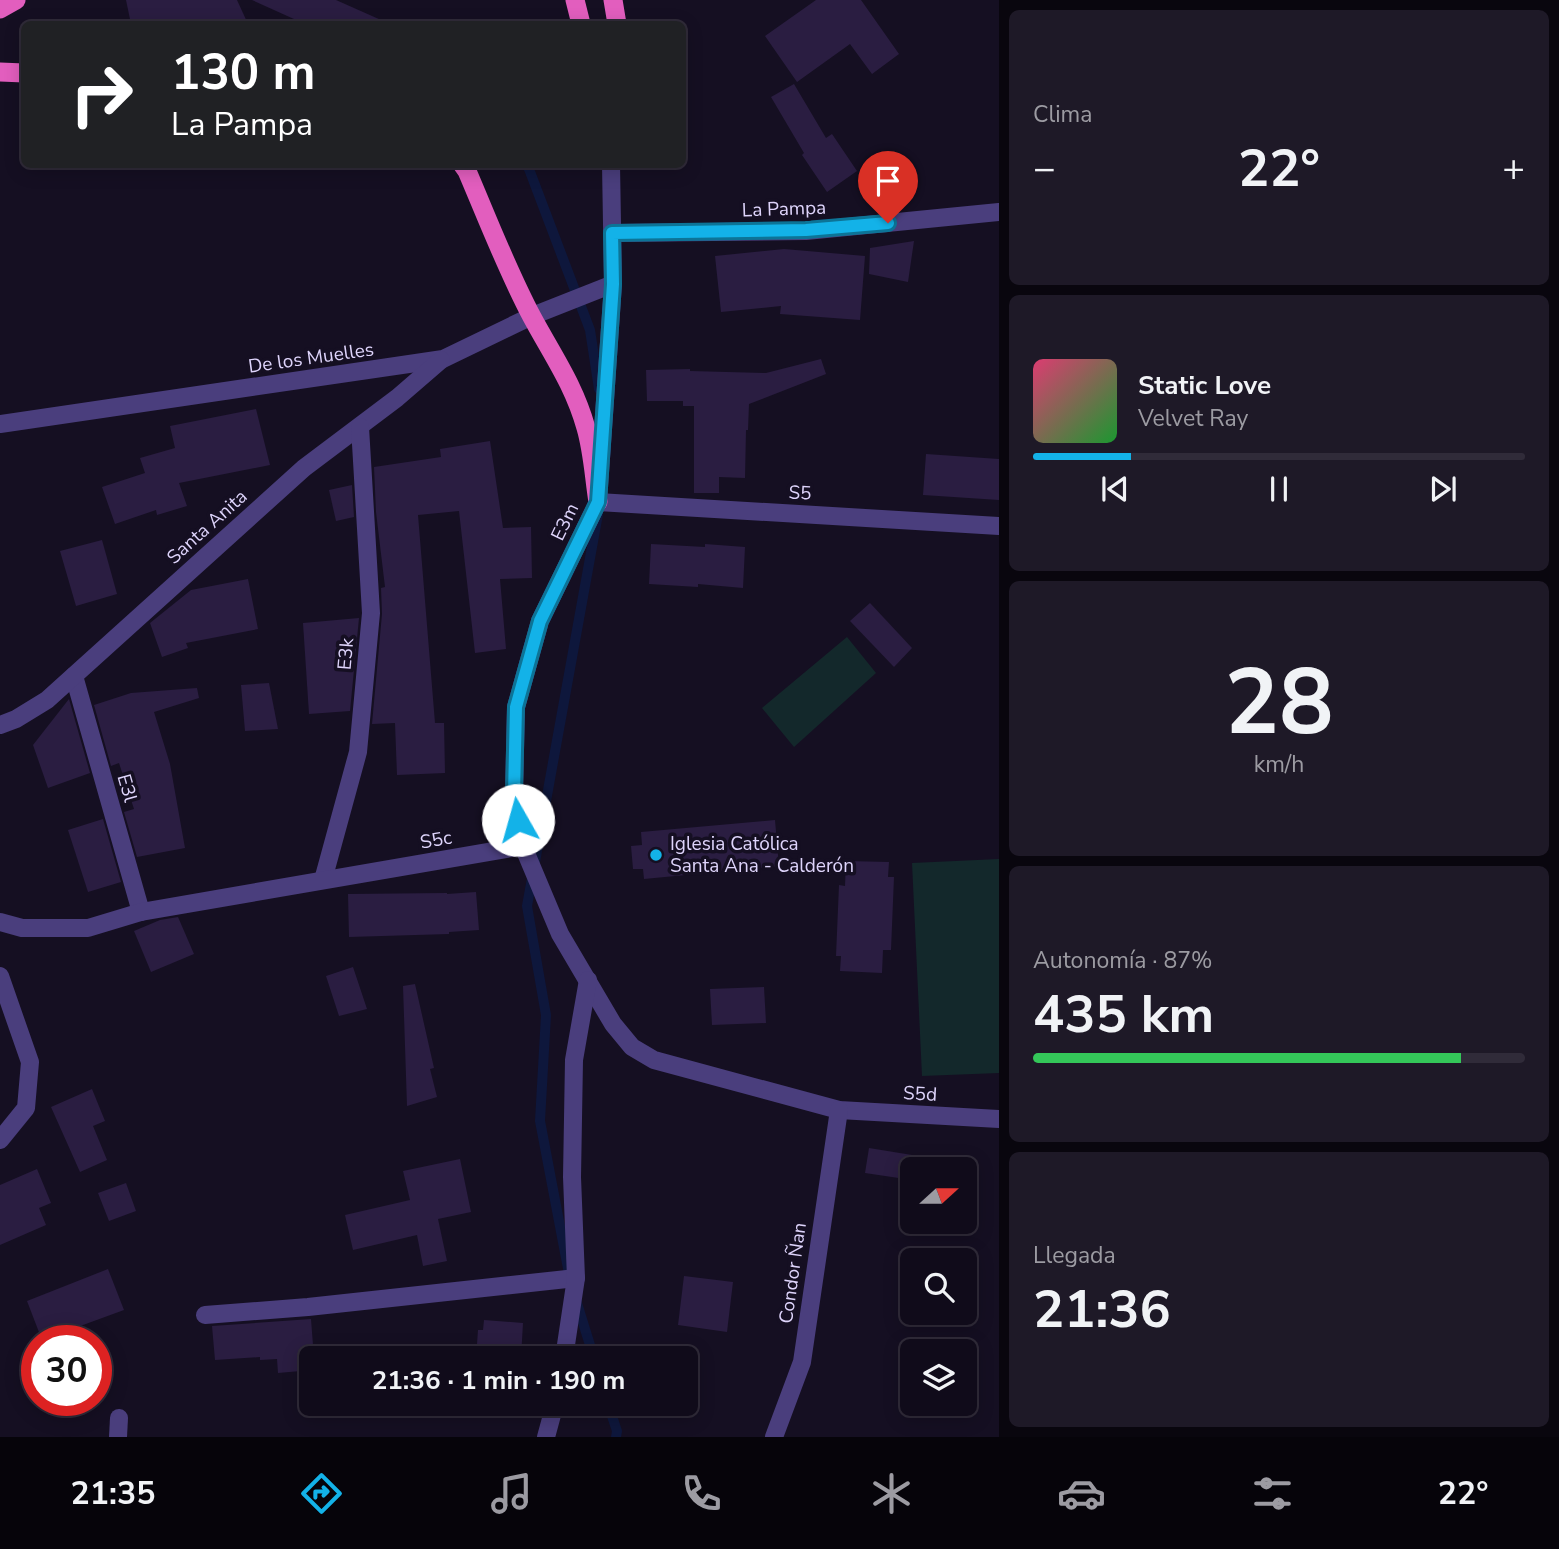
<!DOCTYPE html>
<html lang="es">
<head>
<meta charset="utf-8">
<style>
  :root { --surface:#100b1a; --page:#1e1927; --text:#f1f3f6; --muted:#9c9ba2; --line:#302b39; --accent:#13b2e8 }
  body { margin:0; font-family:"Nunito Sans",sans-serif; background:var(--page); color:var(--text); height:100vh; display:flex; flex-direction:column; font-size:26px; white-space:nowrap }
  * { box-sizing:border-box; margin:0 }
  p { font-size:23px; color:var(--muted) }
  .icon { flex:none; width:38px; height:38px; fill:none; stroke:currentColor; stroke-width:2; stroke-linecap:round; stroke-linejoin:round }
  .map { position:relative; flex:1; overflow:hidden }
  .panel { display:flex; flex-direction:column; gap:10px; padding:10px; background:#09060e; width:560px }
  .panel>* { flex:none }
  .banner { position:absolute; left:21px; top:21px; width:665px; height:147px; border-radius:10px; box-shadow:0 4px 18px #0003,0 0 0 2px var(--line); background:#202124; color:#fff; overflow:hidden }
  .needle { width:46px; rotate:69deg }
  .fabs { position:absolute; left:900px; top:1157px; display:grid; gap:14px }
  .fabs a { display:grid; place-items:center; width:77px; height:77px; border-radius:10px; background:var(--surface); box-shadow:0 4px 18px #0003,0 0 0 2px var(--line); font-size:35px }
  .speed { position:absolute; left:21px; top:1325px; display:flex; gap:14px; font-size:35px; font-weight:700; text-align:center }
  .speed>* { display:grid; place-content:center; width:91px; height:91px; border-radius:50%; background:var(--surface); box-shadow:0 4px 18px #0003,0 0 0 2px var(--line); line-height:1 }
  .speed .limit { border:10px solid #d22; background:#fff; color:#111 }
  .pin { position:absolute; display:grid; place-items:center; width:60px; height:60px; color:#fff; margin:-72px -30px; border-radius:50% 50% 50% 0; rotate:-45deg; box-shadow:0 0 7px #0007 }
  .pin .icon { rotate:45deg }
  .me { position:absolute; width:77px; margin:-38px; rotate:353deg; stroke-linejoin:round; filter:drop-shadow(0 0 5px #0008) }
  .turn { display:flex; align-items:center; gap:24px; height:147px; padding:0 35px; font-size:32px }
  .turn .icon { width:91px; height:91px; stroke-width:2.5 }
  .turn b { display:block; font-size:49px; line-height:60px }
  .big { font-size:52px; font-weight:700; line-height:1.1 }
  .panel .tile { flex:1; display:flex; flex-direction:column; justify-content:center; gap:10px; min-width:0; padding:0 24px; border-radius:10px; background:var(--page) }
  .panel .dial { align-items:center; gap:0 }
  .dial b { font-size:91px; line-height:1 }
  .song { display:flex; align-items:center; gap:21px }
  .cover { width:84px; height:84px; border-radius:10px; background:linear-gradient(135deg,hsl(340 70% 55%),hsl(130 70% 35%)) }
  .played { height:7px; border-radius:4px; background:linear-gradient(90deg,var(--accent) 20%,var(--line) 20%) }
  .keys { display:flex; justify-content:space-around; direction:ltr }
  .heat { display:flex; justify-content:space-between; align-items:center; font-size:38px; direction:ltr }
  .charge { height:10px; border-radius:5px; background:linear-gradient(90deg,#34c759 87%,var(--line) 0) }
  .trip { position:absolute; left:299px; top:1346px; width:399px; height:70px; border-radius:10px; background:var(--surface); box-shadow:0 4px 18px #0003,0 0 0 2px var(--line); font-weight:700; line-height:70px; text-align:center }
  .dock { display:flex; height:112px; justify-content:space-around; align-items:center; background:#06040a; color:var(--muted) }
  .dock .icon { width:49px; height:49px }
  .dock .selected { color:var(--accent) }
  .dock b { font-size:32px; color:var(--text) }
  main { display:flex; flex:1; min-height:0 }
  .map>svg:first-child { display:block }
  .green { fill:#13282b }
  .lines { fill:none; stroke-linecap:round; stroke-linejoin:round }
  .stream { stroke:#0e173c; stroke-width:10 }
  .building { fill:#2a1d41 }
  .minor { stroke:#4a3e7d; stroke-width:18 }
  .trunk { stroke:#e25ebe; stroke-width:19 }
  .route-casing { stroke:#0c7497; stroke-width:18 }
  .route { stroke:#13b2e8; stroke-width:12 }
  .poi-dot { fill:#13b2e8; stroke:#150f22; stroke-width:2.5 }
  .labels { text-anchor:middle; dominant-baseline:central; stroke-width:7; stroke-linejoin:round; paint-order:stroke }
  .street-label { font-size:19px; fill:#ded4fb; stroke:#150f22 }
  .poi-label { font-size:19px; fill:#ded4fb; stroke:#150f22; text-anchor:start }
</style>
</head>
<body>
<main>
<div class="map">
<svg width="999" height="1437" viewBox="0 0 999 1437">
  <rect width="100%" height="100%" fill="#150f22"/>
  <g class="green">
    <path d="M847 637 876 673 794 747 762 708Z"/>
    <path d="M999 859V1073L922 1076 912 863Z"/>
  </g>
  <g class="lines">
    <g class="stream">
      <path d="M525 164 529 169 590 330 599 389"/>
      <path d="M570 1279 540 1121 546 1015 527 906 598 514"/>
      <path d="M576 1300 594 1358"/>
      <path d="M608 1404 617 1431 616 1437"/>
    </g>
  </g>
  <g class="building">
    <path d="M126 0H237L248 24H131Z"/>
    <path d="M252 0H336L390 24H305Z"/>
    <path d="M816 0H861L899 54 872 74 850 44 797 82 765 36Z"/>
    <path d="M794 84 826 138 832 134 857 171 827 192 802 155 804 153 771 97Z"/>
    <path d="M914 241 908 282 869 274 870 248Z"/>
    <path d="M784 249 865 256 860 320 780 314 781 306 721 312 715 256Z"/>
    <path d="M821 359 826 374 749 404 748 430H746L745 478 719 477V493H694V406H683V401H647L646 370 690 369V371L766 373Z"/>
    <path d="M256 409 270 465 179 483 187 506 157 515 156 510 115 524 102 487 145 473 140 458 175 448 170 426Z"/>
    <path d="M490 441 503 528 531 527 532 578 500 579 506 649 475 653 459 511 418 515 435 723H444L445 773 397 775 395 723 372 724 382 614 381 588 385 587 376 512 374 467 441 457 440 449Z"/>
    <path d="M926 454 999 459V500L923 495Z"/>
    <path d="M352 485 354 517 336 521 329 490Z"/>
    <path d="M102 540 117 594 76 606 60 551Z"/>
    <path d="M651 544 705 547V544L745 547 743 588 698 584V587L649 584Z"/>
    <path d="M248 579 258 629 186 643 188 648 162 657 150 623 191 590Z"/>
    <path d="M870 603 912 648 894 667 850 621Z"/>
    <path d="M359 618 350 711 309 714 303 623Z"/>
    <path d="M269 683 278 729 245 731 241 685Z"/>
    <path d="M197 688 199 698 154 712 170 764 185 848 137 857 124 812 134 809 119 763 111 766 94 705 131 693Z"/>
    <path d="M69 699 90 773 48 788 33 745Z"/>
    <path d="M103 819 121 882 88 892 68 830Z"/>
    <path d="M775 820 779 866 644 879 643 869H633L631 846 642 845 641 832Z"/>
    <path d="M846 861 889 862 888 877H894L891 950H883L882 973 840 971 841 956H836L839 885 845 886Z"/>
    <path d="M476 892 479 930 449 932V934L349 937 348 894 447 893V894Z"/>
    <path d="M178 917 194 954 151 972 134 931 160 920Z"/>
    <path d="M353 967 367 1009 339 1016 326 976Z"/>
    <path d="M415 984 434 1068 430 1069 437 1097 407 1106 403 986Z"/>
    <path d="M764 987 766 1023 712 1025 710 989Z"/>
    <path d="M92 1089 105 1121 93 1126 107 1160 80 1172 51 1107Z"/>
    <path d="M869 1148 912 1155V1180L865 1173Z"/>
    <path d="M460 1159 471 1212 438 1219 447 1261 423 1266 417 1235 353 1250 345 1215 410 1200 403 1171Z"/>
    <path d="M37 1169 51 1203 39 1208 46 1225 0 1245V1185Z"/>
    <path d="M126 1183 136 1211 109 1221 98 1193Z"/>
    <path d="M108 1269 124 1310 42 1340 27 1301Z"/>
    <path d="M684 1276 733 1282 727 1332 678 1325Z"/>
    <path d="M311 1319 314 1358H312V1370L278 1373 277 1359 260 1360V1357L215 1360 212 1326Z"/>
    <path d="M484 1320 523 1323 521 1358H476L478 1330H483Z"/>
  </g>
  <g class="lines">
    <g class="minor">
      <path d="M612 233 806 231 999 212"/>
      <path d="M0 424 443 359 532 316 613 284"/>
      <path d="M598 502 999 526"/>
      <path d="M74 676 141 912"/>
      <path d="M0 725 16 719 47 700 304 468 397 398 441 360"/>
      <path d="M523 846 514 794 516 707 540 621 598 502 613 284 611 164"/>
      <path d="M323 880 358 752 371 613 360 427"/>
      <path d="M0 922 22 928H88L141 912 523 846 560 934 613 1024 632 1047 654 1060 839 1110 999 1119"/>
      <path d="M0 976 30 1062 26 1108 0 1140"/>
      <path d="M205 1315 308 1307 576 1278"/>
      <path d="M564 1358 576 1278 572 1177 574 1060 588 980"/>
      <path d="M118 1437 119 1418"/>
      <path d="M546 1437 555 1404"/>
      <path d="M774 1437 802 1362 839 1110"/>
    </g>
    <g class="trunk">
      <path d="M575 0 581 24"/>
      <path d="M613 0 617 24"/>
      <path d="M0 9 16 0"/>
      <path d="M0 72 24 73"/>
      <path d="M462 164 467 171C488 220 507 270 532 317 553 356 574 385 586 428 593 452 594 477 598 502"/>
    </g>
  </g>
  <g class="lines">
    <defs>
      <path id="route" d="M518 820 514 794 516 707 540 621 598 502 613 284 612 233 806 230 888 223"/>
    </defs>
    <use href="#route" class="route-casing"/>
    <use href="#route" class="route"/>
  </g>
  <circle class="poi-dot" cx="656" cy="855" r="7"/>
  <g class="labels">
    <g class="street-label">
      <text transform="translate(784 209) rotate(-2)">La Pampa</text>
      <text transform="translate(311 358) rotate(-8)">De los Muelles</text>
      <text transform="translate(800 493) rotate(3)">S5</text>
      <text transform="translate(565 522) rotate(-64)">E3m</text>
      <text transform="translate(207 527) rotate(-42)">Santa Anita</text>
      <text transform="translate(346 654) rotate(-85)">E3k</text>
      <text transform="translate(127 788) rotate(74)">E3l</text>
      <text transform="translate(436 840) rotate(-10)">S5c</text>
      <text transform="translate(920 1094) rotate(3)">S5d</text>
      <text transform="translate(793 1273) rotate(-82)">Condor Ñan</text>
    </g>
    <g class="poi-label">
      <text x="670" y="844">Iglesia Católica<tspan x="670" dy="22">Santa Ana - Calderón</tspan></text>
    </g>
  </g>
</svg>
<div class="fabs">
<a><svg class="needle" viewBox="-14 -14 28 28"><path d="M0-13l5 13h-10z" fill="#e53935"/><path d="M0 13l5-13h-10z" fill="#9c9ba2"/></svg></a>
<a><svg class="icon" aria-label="search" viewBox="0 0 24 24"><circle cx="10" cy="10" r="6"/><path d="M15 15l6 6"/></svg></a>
<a><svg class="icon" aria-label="layers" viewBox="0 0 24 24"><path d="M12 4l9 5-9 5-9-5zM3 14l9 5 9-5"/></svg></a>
</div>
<div class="speed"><div class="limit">30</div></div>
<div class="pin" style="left:888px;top:223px;background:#d93025"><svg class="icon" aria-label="arrive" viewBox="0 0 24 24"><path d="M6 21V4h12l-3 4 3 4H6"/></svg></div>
<svg class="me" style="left:518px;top:820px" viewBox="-20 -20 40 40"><circle r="19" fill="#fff"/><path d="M0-13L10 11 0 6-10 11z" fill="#13b2e8"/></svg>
<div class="trip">21:36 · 1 min · 190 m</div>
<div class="banner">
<div class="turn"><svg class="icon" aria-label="right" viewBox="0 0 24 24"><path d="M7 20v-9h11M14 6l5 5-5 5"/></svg><div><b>130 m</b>La Pampa</div></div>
</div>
</div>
<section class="panel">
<div class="tile"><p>Clima</p>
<div class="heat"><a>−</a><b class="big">22°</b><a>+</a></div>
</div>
<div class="tile">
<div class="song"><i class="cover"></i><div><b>Static Love</b><p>Velvet Ray</p></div></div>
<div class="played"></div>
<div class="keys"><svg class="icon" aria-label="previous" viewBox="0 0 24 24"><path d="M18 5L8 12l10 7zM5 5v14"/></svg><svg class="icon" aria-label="pause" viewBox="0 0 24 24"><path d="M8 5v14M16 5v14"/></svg><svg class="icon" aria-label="next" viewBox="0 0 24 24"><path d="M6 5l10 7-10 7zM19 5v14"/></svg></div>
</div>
<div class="tile dial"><b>28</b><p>km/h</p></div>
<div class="tile"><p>Autonomía · 87%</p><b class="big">435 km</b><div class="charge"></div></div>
<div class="tile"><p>Llegada</p><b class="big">21:36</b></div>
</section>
</main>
<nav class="dock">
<b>21:35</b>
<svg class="icon selected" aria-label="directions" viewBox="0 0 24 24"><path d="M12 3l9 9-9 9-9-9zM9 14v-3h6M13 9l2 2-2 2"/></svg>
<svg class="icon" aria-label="music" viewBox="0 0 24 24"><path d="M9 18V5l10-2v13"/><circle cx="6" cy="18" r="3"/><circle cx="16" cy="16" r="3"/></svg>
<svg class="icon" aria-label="phone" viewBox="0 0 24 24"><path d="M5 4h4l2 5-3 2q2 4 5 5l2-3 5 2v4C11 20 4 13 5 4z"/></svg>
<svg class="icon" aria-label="climate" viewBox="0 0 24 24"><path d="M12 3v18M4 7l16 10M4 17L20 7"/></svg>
<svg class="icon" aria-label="car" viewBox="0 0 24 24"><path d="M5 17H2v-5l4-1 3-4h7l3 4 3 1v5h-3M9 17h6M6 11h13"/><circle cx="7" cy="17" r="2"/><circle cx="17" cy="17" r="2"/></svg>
<svg class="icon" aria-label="filters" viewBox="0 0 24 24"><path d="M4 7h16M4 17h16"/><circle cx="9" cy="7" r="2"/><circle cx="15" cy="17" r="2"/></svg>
<b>22°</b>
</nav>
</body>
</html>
